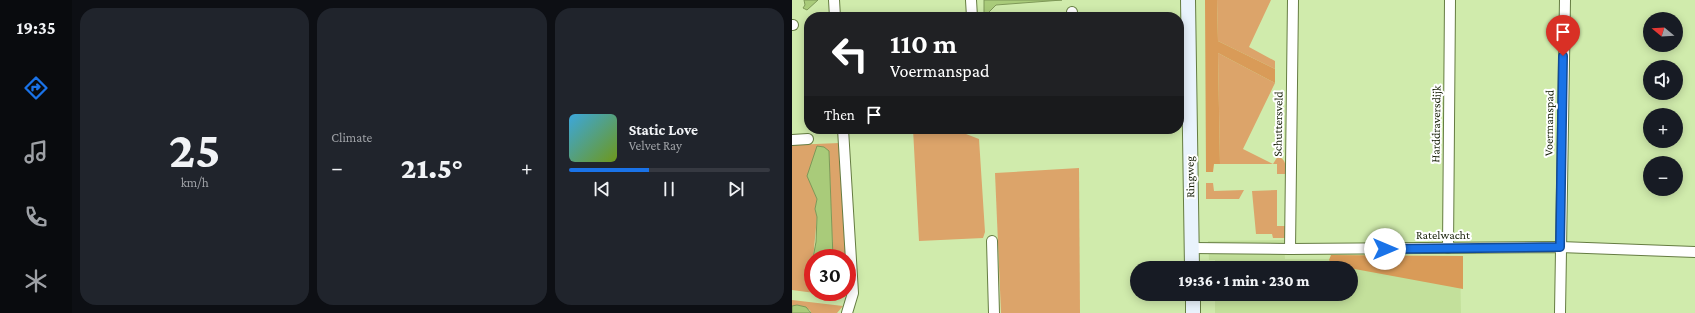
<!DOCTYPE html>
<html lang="en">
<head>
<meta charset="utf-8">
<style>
  :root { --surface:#171b24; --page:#20242c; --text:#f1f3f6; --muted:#9ea1a6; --line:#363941; --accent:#1a73e8 }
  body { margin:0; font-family:"Crimson Pro",serif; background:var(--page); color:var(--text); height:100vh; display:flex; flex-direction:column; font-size:15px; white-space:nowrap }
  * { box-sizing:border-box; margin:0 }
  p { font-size:13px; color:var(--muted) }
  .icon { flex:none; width:22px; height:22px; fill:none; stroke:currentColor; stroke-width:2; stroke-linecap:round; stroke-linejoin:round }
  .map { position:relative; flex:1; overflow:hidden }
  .details { display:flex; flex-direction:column; gap:8px; padding:8px; background:#0d0f14; width:720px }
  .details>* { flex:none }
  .banner { position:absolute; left:12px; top:12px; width:380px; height:122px; border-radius:16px; box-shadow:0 2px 10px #0003; background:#202124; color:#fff; overflow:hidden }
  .needle { width:26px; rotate:288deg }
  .fabs { position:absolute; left:851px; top:12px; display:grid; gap:8px }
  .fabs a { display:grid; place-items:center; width:40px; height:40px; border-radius:50%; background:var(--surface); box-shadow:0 2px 10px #0003; font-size:20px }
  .speed { position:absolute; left:12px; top:249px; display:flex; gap:8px; font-size:20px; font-weight:700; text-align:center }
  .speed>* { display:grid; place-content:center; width:52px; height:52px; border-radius:50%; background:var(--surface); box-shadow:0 2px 10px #0003; line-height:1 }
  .speed .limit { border:6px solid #d22; background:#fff; color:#111 }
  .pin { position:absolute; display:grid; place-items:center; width:34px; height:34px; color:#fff; margin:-41px -17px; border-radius:50% 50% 50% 0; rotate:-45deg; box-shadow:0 0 4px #0007 }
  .pin .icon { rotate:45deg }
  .me { position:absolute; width:44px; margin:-22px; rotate:90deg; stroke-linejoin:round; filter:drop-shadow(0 0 3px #0008) }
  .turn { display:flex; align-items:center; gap:14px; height:84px; padding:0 20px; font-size:18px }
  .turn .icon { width:52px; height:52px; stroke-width:2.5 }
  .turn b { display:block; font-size:28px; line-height:34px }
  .then { display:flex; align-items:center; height:38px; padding:0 20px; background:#0003; gap:8px; font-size:15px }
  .big { font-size:30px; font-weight:800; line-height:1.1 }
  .details .widget { flex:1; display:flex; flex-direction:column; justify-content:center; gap:6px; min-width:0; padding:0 14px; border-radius:16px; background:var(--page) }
  .details .dial { align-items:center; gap:0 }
  .dial b { font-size:52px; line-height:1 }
  .song { display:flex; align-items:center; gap:12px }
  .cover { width:48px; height:48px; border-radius:6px; background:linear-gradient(135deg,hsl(200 70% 55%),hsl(80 70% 35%)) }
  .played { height:4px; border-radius:2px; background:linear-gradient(90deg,var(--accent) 40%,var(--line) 40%) }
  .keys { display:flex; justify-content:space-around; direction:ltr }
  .heat { display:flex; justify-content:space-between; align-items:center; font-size:22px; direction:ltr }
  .details .tiles { flex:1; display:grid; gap:8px; grid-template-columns:repeat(3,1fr) }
  .trip { position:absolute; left:338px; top:261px; width:228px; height:40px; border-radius:20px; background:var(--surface); box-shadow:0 2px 10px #0003; font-weight:800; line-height:40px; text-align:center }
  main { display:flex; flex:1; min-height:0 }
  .tabs { display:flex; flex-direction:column; width:72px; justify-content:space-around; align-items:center; background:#090b0e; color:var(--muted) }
  .tabs .icon { width:28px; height:28px }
  .tabs .on { color:var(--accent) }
  .tabs b { font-size:18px; color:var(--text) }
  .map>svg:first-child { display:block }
  .built { fill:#c3e09b }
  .green { fill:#dca46a }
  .forest { fill:#d99b58 }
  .water { fill:#a9cb7a; stroke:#7e9858 }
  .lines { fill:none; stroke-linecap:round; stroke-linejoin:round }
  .minor-casing { stroke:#657c42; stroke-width:12 }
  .secondary-casing { stroke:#657c42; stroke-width:16 }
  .minor { stroke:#fff; stroke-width:10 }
  .secondary { stroke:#e9f3fc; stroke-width:14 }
  .route-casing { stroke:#114b97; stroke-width:10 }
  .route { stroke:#1a73e8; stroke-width:7 }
  .labels { text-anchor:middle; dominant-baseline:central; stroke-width:4; stroke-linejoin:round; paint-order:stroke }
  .street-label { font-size:12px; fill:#19220a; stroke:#fff }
</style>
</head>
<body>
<main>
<nav class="tabs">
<b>19:35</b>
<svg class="icon on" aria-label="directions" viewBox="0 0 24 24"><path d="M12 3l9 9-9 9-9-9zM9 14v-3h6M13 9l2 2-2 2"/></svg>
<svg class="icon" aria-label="music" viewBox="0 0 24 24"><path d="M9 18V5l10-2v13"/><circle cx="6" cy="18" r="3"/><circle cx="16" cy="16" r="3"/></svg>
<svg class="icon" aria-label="phone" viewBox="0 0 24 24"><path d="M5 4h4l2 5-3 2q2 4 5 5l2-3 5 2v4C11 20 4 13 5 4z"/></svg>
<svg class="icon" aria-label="climate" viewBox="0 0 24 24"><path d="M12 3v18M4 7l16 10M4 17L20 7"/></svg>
</nav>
<section class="details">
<div class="tiles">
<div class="widget dial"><b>25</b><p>km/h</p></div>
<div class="widget"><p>Climate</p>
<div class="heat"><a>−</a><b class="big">21.5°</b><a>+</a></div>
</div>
<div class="widget">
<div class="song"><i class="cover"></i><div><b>Static Love</b><p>Velvet Ray</p></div></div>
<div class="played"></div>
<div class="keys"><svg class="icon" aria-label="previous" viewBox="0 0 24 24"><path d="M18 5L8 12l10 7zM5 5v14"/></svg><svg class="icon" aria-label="pause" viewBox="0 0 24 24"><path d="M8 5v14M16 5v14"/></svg><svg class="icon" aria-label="next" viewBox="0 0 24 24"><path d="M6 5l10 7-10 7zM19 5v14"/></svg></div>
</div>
</div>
</section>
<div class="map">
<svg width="903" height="313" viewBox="0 0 903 313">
  <rect width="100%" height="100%" fill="#d0ebac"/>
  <path class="built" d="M492 240 493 259H668L669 313H423V294H559V268H423V260H417L416 241Z"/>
  <g class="green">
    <path d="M425 0H479L457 47 483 61V69L426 41Z"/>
    <path d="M426 53 483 83 451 149 481 164 486 156C494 160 494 165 494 174H485V164H428Z"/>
    <path d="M121 129H172L174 134 187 139 193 232 191 238 127 241Z"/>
    <path d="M47 143 56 271 55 285V258H41L37 151 22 192 25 199 23 209 25 217 21 259V292H54L53 297 0 290V145Z"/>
    <path d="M287 168 288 313H209L203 173Z"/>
    <path d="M414 183H421L422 191 452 190 447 199H414Z"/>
    <path d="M485 190V226H494V238H481L480 234H464L460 191Z"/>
    <path d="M0 300 51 306 45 313H19L18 310 5 305 0 306Z"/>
  </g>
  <g class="forest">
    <path d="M413 0H425L426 41 483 69V83L426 53 428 164H422L421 172H414Z"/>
    <path d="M539 255 671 256V289L541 265 537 260Z"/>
  </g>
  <g class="water">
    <path d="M12 0H26L15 10 11 8 13 5Z"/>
    <path d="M192 0H270L204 5 192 17Z"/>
    <path d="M25 146 32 147 37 151 41 258H21L24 242 25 217 23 209 25 199 15 176Z"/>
    <path d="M5 305 14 307 19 313H0V306Z"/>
  </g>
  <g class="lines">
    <defs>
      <g id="minor">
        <path d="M42 0 43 17"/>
        <path d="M179 0 180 17"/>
        <path d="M280 12V17"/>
        <path d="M0 25H1"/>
        <path d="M387 87H396"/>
        <path d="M51 129 61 293 55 313"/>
        <path d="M0 140 16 139"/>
        <path d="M200 241 202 313"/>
        <path d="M400 248 498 249 768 247 903 252"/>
        <path d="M656 248 658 0"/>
        <path d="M498 249 501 0"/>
        <path d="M768 313 773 0"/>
      </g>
      <g id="secondary">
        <path d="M396 0 400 268"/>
        <path d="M401 294V313"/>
      </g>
    </defs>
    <use href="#minor" class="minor-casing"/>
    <use href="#secondary" class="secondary-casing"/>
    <use href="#minor" class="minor"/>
    <use href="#secondary" class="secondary"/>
  </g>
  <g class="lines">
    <defs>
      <path id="route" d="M593 249 768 247 771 56"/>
    </defs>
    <use href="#route" class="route-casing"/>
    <use href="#route" class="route"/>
  </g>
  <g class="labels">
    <g class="street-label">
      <text transform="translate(757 123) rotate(-89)">Voermanspad</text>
      <text transform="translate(486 124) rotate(-89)">Schuttersveld</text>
      <text transform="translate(644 124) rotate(-89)">Harddraversdijk</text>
      <text transform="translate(398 177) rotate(-91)">Ringweg</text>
      <text x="651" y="235">Ratelwacht</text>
    </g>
  </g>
</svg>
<div class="fabs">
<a><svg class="needle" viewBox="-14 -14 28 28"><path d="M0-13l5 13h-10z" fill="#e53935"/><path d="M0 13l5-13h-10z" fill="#9ea1a6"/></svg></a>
<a><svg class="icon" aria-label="sound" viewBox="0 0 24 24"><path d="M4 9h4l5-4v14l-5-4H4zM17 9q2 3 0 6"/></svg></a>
<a>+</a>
<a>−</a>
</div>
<div class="speed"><div class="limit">30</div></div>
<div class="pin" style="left:771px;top:56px;background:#d93025"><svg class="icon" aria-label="arrive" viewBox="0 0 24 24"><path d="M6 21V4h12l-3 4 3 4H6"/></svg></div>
<svg class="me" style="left:593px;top:249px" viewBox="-20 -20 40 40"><circle r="19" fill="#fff"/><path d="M0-13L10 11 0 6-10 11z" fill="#1a73e8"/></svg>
<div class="trip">19:36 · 1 min · 230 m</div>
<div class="banner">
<div class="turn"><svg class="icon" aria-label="left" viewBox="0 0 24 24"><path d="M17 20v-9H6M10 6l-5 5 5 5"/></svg><div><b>110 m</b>Voermanspad</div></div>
<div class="then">Then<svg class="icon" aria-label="arrive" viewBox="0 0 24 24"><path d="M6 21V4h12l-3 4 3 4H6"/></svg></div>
</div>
</div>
</main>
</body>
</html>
